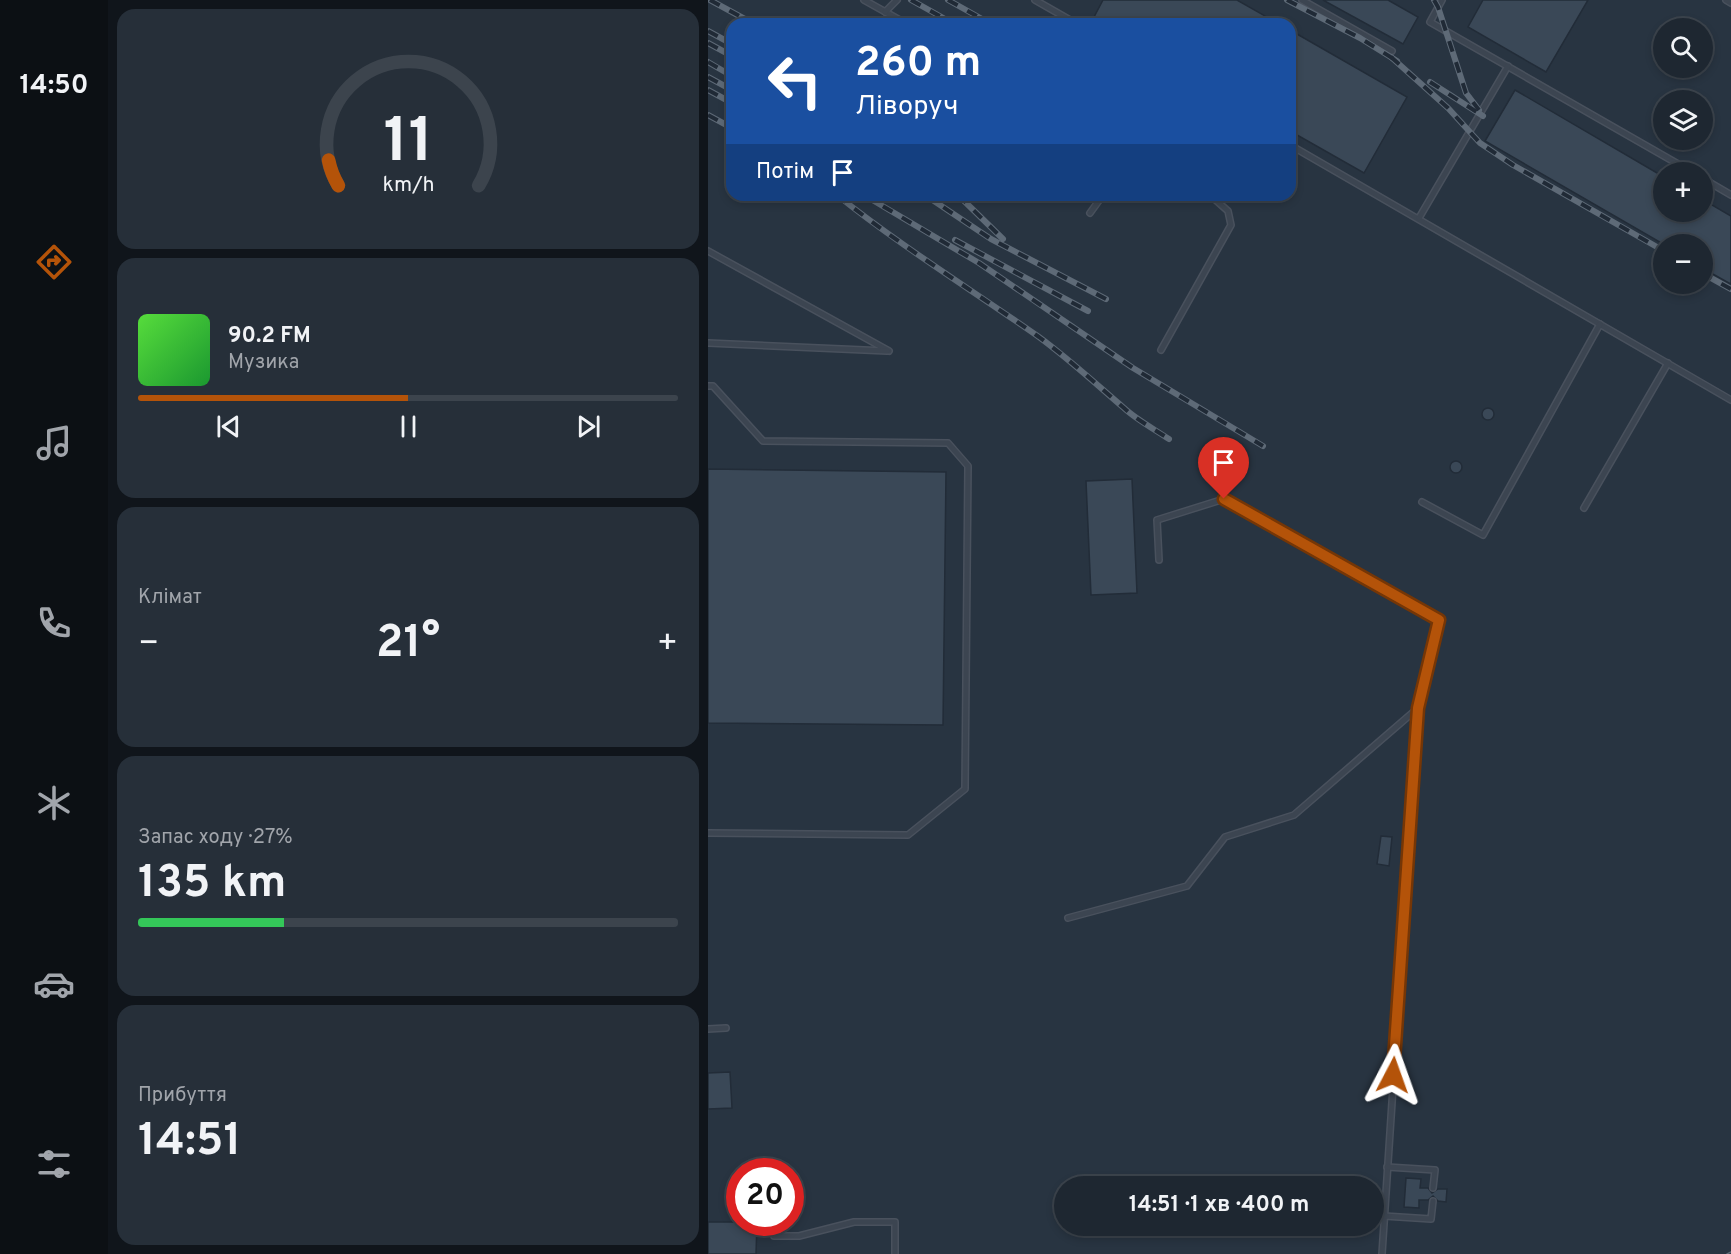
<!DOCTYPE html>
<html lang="uk">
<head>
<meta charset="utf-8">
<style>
  :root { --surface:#1e2731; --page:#262f39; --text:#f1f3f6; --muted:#a1a5ab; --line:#3c444d; --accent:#b45309 }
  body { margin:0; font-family:Overpass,sans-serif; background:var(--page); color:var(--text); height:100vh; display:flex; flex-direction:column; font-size:22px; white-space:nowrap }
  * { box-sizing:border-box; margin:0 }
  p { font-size:20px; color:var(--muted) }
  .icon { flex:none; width:33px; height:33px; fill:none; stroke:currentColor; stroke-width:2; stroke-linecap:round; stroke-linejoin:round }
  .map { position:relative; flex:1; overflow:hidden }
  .drawer { display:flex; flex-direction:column; gap:9px; padding:9px; background:#10151b; width:600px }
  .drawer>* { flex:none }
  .hud { position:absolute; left:18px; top:18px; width:570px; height:183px; border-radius:18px; box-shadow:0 3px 9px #0003,0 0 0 2px var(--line); background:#1a4fa0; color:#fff; overflow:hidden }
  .buttons { position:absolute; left:945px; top:18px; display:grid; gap:12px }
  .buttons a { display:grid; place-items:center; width:60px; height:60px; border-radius:50%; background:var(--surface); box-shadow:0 3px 9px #0003,0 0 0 2px var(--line); font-size:30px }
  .speed { position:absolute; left:18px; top:1158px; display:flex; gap:12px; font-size:30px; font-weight:700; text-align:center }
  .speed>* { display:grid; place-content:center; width:78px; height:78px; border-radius:50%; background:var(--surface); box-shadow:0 3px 9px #0003,0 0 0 2px var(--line); line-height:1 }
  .speed .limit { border:9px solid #d22; background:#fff; color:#111 }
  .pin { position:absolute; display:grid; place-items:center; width:51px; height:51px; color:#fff; margin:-62px -26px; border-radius:50% 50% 50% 0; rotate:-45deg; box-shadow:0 0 6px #0007 }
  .pin .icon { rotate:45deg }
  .me { position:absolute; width:66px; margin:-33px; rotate:4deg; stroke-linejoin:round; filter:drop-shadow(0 0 4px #0008) }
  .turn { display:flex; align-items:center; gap:21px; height:126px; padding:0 30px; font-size:27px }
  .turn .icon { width:78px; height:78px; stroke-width:2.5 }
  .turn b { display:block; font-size:42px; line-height:51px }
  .then { display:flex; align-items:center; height:57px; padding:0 30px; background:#0003; gap:12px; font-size:22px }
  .big { font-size:45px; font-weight:700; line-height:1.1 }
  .drawer .tile { flex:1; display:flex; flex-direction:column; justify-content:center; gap:9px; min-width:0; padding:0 21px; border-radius:18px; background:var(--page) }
  .drawer .dial { align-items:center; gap:0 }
  .dial svg { height:156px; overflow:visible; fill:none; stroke:var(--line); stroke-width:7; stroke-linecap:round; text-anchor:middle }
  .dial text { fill:var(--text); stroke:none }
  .song { display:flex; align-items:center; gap:18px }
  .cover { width:72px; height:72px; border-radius:9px; background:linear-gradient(135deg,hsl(110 70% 55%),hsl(130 70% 35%)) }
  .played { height:6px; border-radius:3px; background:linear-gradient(90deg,var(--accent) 50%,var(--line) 50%) }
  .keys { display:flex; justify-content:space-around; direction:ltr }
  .heat { display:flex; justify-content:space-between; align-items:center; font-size:33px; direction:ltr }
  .charge { height:9px; border-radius:4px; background:linear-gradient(90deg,#34c759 27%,var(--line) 0) }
  .trip { position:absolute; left:346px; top:1176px; width:330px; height:60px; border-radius:30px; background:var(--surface); box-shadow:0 3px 9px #0003,0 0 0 2px var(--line); font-weight:700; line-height:60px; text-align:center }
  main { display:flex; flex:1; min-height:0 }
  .dock { display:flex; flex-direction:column; width:108px; justify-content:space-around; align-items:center; background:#0c1014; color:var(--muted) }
  .dock .icon { width:42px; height:42px }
  .dock .current { color:var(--accent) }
  .dock b { font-size:27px; color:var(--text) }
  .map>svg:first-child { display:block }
  .building { fill:#3a4857; stroke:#222c38; stroke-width:1.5 }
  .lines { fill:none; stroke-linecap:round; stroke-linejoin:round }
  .service-casing { stroke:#49515d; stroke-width:8 }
  .service { stroke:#3c4551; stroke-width:5 }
  .tram { stroke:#5e6a77; stroke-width:1.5 }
  .rail-casing { stroke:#5e6a77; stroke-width:6 }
  .rail { stroke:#202a36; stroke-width:4; stroke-dasharray:11; stroke-linecap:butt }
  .route-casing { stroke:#753606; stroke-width:15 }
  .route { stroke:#b45309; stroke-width:10 }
</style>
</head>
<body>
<main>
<nav class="dock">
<b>14:50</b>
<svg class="icon current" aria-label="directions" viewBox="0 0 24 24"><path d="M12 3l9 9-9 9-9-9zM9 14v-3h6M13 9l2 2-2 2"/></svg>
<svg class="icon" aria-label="music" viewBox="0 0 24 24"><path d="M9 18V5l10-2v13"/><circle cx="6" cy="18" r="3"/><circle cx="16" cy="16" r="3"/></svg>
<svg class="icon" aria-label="phone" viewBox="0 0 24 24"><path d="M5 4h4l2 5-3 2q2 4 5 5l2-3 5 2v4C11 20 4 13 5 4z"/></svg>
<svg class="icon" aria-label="climate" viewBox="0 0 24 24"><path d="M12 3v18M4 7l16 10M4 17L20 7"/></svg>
<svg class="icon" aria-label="car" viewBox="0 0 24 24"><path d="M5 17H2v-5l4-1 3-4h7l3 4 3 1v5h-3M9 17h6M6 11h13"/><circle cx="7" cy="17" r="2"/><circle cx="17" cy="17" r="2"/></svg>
<svg class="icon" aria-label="filters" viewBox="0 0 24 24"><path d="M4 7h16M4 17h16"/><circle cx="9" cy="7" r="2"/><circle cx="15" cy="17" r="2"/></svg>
</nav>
<section class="drawer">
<div class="tile dial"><svg viewBox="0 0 100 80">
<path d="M14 69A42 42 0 1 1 86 69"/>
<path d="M14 69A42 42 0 0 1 9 56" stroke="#b45309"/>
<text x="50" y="56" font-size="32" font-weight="700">11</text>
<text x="50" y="72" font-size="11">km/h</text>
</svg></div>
<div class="tile">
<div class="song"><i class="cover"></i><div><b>90.2 FM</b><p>Музика</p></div></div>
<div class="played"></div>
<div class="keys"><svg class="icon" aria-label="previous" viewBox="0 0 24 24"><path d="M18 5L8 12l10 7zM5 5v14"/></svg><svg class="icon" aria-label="pause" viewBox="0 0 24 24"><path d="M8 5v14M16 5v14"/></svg><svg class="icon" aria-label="next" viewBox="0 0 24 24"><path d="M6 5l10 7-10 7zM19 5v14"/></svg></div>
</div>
<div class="tile"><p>Клімат</p>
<div class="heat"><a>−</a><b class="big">21°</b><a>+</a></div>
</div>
<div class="tile"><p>Запас ходу · 27%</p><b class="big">135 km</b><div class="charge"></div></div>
<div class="tile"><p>Прибуття</p><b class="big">14:51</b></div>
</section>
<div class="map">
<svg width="1023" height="1254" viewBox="0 0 1023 1254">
  <rect width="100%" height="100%" fill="#283441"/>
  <g class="building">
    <path d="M395 0H529L571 24H394L385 19Z"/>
    <path d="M615 0H680L710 17 695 44Z"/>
    <path d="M775 0H880L838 72 760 27Z"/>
    <path d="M582 30 699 97 656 173 582 131Z"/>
    <path d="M807 90 956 177V212H994V199L1023 216V284L994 268V244H955L777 141Z"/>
    <circle cx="780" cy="414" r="6"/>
    <circle cx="748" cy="467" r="6"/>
    <path d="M0 469 238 472 235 725 0 723Z"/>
    <path d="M424 479 429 593 383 595 378 481Z"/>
    <path d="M673 836 684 837 681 866 669 864Z"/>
    <path d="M22 1072 24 1108 0 1109V1073Z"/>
    <path d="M698 1178 713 1179 712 1188H720L724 1193 730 1189H739L738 1202 730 1201 725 1196 720 1200H711V1208L696 1207Z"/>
    <path d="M0 1222H49L48 1254H0Z"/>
  </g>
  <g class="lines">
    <defs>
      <g id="service">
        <path d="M156 0 199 24"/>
        <path d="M327 0 369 24"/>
        <path d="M594 0 684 51"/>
        <path d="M734 0 722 22 984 172"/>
        <path d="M1018 0 1023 3"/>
        <path d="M177 12 189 0"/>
        <path d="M582 145 1023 400"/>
        <path d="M994 178 1023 195"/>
        <path d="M382 213 395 195"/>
        <path d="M711 218 800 66"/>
        <path d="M0 251 181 351"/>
        <path d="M0 343 179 351"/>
        <path d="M453 350 523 225 520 211 502 195"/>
        <path d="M0 386H5L55 441 240 443 260 466 257 789 200 835 0 833"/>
        <path d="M714 502 775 535 892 324"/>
        <path d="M876 508 960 363"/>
        <path d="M451 560 449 520 516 499 731 620 710 708 674 1254"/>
        <path d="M360 918 479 886 517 837 586 815 710 708"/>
        <path d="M0 1029 18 1028"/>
        <path d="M679 1167 727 1170 725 1188"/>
        <path d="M676 1216 723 1219 725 1201"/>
        <path d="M66 1236H91L146 1222H187V1254"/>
      </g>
    </defs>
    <use href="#service" class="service-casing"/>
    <use href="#service" class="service"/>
    <path class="tram" d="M1019 1254 1023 1252"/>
    <defs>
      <g id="rail">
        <path d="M2 0 46 24"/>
        <path d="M203 0 246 24"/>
        <path d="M240 0 283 24"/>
        <path d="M579 0 652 38 689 61"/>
        <path d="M726 0 730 7 758 93 771 110"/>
        <path d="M0 31 24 44"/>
        <path d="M0 43 24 56"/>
        <path d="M683 57 740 108 772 143 805 165 956 251"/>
        <path d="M0 62 24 76"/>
        <path d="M0 77 24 90"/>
        <path d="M722 82 775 116"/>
        <path d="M0 90 24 103"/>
        <path d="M0 115 24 128"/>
        <path d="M129 195C194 247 264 290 331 337 361 359 388 384 416 408 429 420 446 429 461 439"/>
        <path d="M156 195 271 263 425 368 555 446"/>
        <path d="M217 195 283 239 398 299"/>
        <path d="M250 195 295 239"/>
        <path d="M247 240 380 311"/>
        <path d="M994 273 1023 289"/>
      </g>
    </defs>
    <use href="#rail" class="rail-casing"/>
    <use href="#rail" class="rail"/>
  </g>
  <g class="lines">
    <defs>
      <path id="route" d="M516 499 731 620 710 708 685 1075"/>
    </defs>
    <use href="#route" class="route-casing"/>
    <use href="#route" class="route"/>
  </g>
</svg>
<div class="buttons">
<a><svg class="icon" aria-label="search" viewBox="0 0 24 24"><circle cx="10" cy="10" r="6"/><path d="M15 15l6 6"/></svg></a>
<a><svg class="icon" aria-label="layers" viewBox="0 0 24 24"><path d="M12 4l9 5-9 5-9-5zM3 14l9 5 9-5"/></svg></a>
<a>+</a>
<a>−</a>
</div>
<div class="speed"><div class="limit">20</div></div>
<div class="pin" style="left:516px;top:499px;background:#d93025"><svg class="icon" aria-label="arrive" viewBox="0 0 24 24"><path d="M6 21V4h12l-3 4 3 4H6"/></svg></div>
<svg class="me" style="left:685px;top:1075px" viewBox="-20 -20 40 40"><path d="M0-17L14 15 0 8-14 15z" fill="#b45309" stroke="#fff" stroke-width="4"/></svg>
<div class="trip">14:51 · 1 хв · 400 m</div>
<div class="hud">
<div class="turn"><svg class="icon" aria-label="left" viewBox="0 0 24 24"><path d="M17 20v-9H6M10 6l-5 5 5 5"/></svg><div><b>260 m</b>Ліворуч</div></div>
<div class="then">Потім<svg class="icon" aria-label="arrive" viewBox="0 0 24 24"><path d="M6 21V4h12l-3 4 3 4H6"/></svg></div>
</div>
</div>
</main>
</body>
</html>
